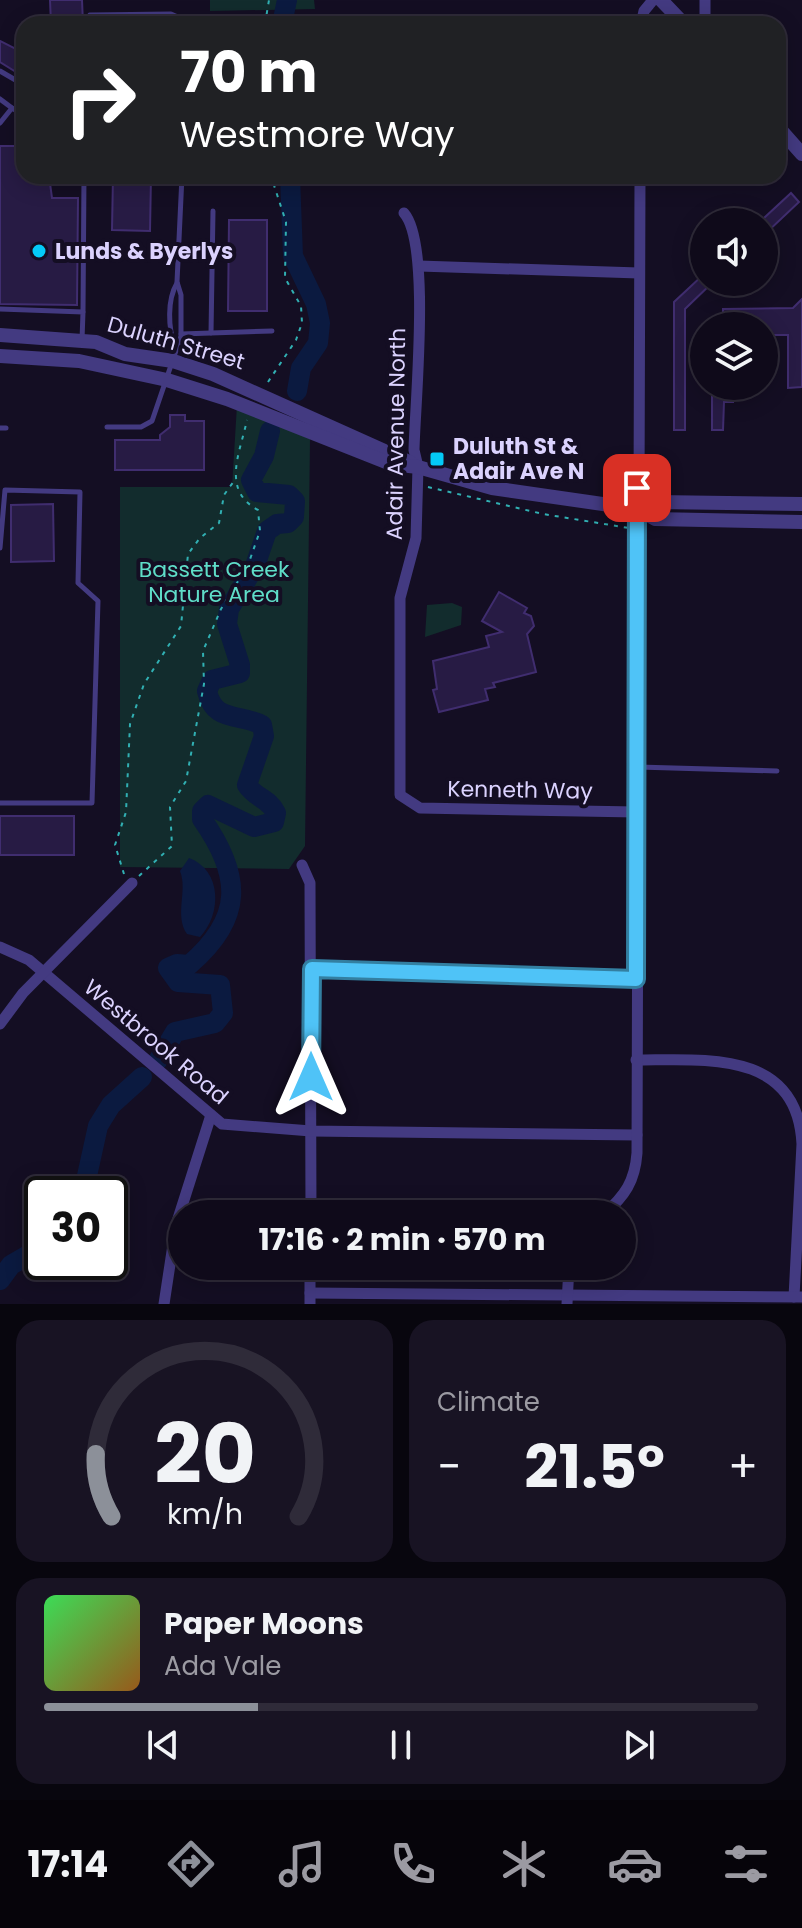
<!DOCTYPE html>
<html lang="en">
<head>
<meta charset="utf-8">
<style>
  :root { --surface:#0f0a1a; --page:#181323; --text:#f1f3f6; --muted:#9b9aa2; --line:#2f2b39; --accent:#8c9099 }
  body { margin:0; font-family:Poppins,sans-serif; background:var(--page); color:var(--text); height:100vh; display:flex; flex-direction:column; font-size:30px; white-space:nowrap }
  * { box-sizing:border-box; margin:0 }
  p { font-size:26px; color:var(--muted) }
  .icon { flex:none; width:44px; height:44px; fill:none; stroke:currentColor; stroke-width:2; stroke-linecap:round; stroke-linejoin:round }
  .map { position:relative; height:1304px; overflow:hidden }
  .panel { display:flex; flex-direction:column; gap:16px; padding:16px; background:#08060e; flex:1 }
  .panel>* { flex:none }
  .banner { position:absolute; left:16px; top:16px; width:770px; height:168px; border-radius:24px; box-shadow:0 4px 20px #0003,0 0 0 2px var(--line); background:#202124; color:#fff; overflow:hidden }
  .buttons { position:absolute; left:690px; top:208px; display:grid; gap:16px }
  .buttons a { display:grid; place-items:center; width:88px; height:88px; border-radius:50%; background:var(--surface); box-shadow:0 4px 20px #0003,0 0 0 2px var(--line); font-size:40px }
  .speed { position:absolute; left:24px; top:1176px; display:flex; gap:16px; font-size:40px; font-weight:700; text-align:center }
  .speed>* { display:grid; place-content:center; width:104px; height:104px; border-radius:50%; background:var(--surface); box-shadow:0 4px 20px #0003,0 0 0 2px var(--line); line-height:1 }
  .speed .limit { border:4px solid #111; border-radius:12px; background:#fff; color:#111 }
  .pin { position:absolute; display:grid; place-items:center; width:68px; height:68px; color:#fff; margin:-34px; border-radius:16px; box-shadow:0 4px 12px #0006 }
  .me { position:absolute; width:88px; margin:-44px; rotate:0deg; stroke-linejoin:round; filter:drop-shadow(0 0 6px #0008) }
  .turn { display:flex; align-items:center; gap:28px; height:168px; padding:0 32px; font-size:36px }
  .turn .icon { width:104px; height:104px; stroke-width:2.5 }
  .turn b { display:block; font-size:56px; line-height:68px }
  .big { font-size:60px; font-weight:700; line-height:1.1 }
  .panel .widget { flex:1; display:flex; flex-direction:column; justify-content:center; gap:12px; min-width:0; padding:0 28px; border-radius:24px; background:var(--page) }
  .panel .dial { align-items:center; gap:0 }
  .dial svg { height:208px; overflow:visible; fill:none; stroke:var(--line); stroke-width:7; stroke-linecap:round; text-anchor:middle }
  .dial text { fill:var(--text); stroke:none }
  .song { display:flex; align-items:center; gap:24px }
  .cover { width:96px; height:96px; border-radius:12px; background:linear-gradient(135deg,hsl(130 70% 55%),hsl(30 70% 35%)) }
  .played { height:8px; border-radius:4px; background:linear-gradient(90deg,var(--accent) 30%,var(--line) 30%) }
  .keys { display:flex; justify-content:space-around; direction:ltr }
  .heat { display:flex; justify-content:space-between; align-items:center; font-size:44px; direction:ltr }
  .panel .tiles { flex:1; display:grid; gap:16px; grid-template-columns:1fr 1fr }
  .widget:last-child { grid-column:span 2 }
  .trip { position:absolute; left:168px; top:1200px; width:468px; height:80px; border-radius:40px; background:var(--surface); box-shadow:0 4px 20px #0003,0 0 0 2px var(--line); font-weight:700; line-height:80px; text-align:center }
  .tabs { display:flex; height:128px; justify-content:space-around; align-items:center; background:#06040a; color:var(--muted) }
  .tabs .icon { width:56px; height:56px }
  .tabs .on { color:var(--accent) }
  .tabs b { font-size:36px; color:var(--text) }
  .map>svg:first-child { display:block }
  .green { fill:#122c2d }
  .water { fill:#0b1a40 }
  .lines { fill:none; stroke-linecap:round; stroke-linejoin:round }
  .river { stroke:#0b1a40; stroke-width:20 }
  .building { fill:#271b44; stroke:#402d6f; stroke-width:2 }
  .path { stroke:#31b0b3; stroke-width:2; stroke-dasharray:4 6; stroke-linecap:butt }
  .service { stroke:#433a81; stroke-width:5 }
  .minor { stroke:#433a81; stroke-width:11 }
  .tertiary { stroke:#433a81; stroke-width:14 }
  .route-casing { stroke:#337fa1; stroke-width:20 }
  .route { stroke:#4fc3f7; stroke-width:14 }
  .poi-dot { fill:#04caf7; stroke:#140e23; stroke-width:3 }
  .labels { text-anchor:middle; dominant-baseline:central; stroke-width:8; stroke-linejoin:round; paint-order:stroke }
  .poi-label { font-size:22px; font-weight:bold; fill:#dbd2fe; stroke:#140e23; text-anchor:start }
  .street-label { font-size:22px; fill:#dbd2fe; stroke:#140e23 }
  .park-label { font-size:22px; fill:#5fddc8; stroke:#140e23 }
</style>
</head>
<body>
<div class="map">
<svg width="802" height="1304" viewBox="0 0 802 1304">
  <rect width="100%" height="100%" fill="#140e23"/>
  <g class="green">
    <path d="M210 0H314L315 9 210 11Z"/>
    <path d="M237 405 310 439 305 846 289 869 120 867V487H232Z"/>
    <path d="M452 603 462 607 461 625 425 637 427 605Z"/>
  </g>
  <path class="water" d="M189 858C222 870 222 914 200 937L187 934C174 915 188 891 180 871Z"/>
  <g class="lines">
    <g class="river">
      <path d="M282 24 287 0"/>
      <path d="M290 176 293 256 316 304 320 323 318 343 301 368 297 391"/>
      <path d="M159 1059 175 1032 215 1023 223 1013 220 985 178 982 168 968 177 964 189 965C244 918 242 876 202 819V811L208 805 254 827 274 822 276 813C269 798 255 798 247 785L264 736 262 725C239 713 214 723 207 691L212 680 240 673V665L227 624 229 609 255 566 267 531 277 524 288 523 294 517 295 501 289 495 257 492 251 480 264 456 270 431"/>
      <path d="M83 1194 98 1126 111 1105 142 1077"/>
      <path d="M0 1280 11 1265 42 1247"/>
    </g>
  </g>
  <g class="building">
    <path d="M50 0H82L83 24H51Z"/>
    <path d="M0 41 24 53V77L0 62Z"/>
    <path d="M0 146H24V176H49L52 198H78L77 305 0 304Z"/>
    <path d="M113 176H151L150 231 112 230Z"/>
    <path d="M791 193 799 202 764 235V218Z"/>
    <path d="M229 220H267V311H228Z"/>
    <path d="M704 274V282H713L685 309V430H674V302Z"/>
    <path d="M802 299V387L788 388V335H764V326H723V309L793 308Z"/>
    <path d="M712 386H733V402H724L723 430H712Z"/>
    <path d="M170 415H185V421H204V470H115V440H160V435L170 427Z"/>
    <path d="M53 504 54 561 11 562V505Z"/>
    <path d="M499 592 527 608 524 613 531 616 534 626 527 634 536 672 493 683 495 687 485 689 488 700 439 712 433 690 437 689 433 661 489 647 486 636 502 632 482 621Z"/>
    <rect x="0" y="816" width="74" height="39"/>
  </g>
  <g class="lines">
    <g class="path">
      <path d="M265 24 269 0"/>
      <path d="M268 382 296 340 302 323 301 306 285 278 286 222 271 176"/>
      <path d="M428 487 543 514 629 528"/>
      <path d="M124 874 115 845 126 812 130 724 144 684 181 626 188 554 200 538 219 523 224 495 234 481"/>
      <path d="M139 876 172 846 170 807 186 781 204 684 203 651 221 609 248 565 260 531 258 510C221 490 240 453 247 420"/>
    </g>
    <g class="service">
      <path d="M91 24 90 15 171 14 180 18 181 24"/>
      <path d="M0 71 24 85"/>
      <path d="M0 99 12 108"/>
      <path d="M0 123 12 108 24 116"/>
      <path d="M0 309 83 312 82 340"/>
      <path d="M83 312 84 176"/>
      <path d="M211 333 213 211"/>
      <path d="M181 334 272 331"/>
      <path d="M175 347C168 328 167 300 177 283"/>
      <path d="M107 427H141L152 421 181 336V295L177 282 182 176"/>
      <path d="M0 428H6"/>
      <path d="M0 548 5 490 80 492 78 583 98 601 92 803H0"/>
      <path d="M638 767 777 771"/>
    </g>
    <g class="minor">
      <path d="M641 24 644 11 653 0"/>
      <path d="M705 24V0"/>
      <path d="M404 213C431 244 415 402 414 450L418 467 416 538 400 598V795L420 808 636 812"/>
      <path d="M419 266 639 273"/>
      <path d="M302 865 310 883 311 1214"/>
      <path d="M0 947 29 960 222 1124 311 1131 637 1135"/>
      <path d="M312 969 636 979"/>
      <path d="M0 1024 23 993 132 883"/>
      <path d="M636 1060C704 1060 797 1049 802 1144L794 1297"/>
      <path d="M604 1214C625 1196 635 1181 637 1153L640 176"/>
      <path d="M310 1293 802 1297"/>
      <path d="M164 1304 176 1225 211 1115"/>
      <path d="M310 1304V1266"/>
      <path d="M567 1304 569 1266"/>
    </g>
    <g class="tertiary">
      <path d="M661 0 684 24"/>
      <path d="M778 127 802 154"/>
      <path d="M0 335 96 342 125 354 173 361 213 374 411 463"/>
      <path d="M0 356 79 361 167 380 227 399 391 464 418 467 492 488 637 509 655 519 802 522"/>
      <path d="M637 509 656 502 802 504"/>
    </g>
  </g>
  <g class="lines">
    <defs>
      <path id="route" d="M311 1077 312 969 636 979 637 488"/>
    </defs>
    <use href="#route" class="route-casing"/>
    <use href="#route" class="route"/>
  </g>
  <g class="poi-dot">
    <circle cx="39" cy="251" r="8"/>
    <rect x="429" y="451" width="16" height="16" rx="4"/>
  </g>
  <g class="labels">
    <g class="poi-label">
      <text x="55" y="251">Lunds &amp; Byerlys</text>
      <text x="453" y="446">Duluth St &amp;<tspan x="453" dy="25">Adair Ave N</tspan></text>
    </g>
    <g class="street-label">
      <text transform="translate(176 343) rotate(16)">Duluth Street</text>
      <text transform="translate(396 434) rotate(-89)">Adair Avenue North</text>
      <text transform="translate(520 790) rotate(1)">Kenneth Way</text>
      <text transform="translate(156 1042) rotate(40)">Westbrook Road</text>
    </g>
    <g class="park-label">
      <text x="214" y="569">Bassett Creek<tspan x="214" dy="25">Nature Area</tspan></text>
    </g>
  </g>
</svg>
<div class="buttons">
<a><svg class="icon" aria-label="sound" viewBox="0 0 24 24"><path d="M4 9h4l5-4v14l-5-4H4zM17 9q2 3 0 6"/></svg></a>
<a><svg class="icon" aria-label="layers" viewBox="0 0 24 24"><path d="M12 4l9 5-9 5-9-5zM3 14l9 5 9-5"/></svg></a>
</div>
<div class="speed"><div class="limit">30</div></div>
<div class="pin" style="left:637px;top:488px;background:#d93025"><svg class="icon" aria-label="arrive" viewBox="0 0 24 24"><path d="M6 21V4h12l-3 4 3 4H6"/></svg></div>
<svg class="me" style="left:311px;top:1077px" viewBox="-20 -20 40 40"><path d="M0-17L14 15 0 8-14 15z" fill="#4fc3f7" stroke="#fff" stroke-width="4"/></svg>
<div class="trip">17:16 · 2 min · 570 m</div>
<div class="banner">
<div class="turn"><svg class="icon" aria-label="right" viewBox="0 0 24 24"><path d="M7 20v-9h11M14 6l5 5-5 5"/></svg><div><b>70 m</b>Westmore Way</div></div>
</div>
</div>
<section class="panel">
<div class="tiles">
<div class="widget dial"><svg viewBox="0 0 100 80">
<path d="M14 69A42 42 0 1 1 86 69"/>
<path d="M14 69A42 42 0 0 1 8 45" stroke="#8c9099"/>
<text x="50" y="56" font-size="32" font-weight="700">20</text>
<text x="50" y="72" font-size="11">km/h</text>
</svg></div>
<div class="widget"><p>Climate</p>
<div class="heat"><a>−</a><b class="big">21.5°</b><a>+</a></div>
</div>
<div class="widget">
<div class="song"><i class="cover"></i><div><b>Paper Moons</b><p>Ada Vale</p></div></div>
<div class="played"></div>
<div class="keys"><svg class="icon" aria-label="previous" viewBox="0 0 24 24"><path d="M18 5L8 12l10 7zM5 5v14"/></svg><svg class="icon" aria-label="pause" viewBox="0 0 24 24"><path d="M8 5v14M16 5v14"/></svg><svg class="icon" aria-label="next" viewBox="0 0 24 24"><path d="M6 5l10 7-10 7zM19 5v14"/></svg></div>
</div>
</div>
</section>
<nav class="tabs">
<b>17:14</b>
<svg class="icon on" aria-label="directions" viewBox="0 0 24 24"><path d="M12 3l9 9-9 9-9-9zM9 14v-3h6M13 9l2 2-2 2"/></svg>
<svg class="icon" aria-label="music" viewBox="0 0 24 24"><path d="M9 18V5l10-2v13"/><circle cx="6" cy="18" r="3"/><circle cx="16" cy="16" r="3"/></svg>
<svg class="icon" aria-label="phone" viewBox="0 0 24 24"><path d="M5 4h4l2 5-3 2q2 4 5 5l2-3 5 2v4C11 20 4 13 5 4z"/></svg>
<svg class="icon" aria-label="climate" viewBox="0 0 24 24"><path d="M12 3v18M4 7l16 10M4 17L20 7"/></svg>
<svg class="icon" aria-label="car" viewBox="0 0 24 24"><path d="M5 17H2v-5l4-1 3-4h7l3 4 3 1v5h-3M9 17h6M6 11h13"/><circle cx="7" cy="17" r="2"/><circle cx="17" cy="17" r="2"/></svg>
<svg class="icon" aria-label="filters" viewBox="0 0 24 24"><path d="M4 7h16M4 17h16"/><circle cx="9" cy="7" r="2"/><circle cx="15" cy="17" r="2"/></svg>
</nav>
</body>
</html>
